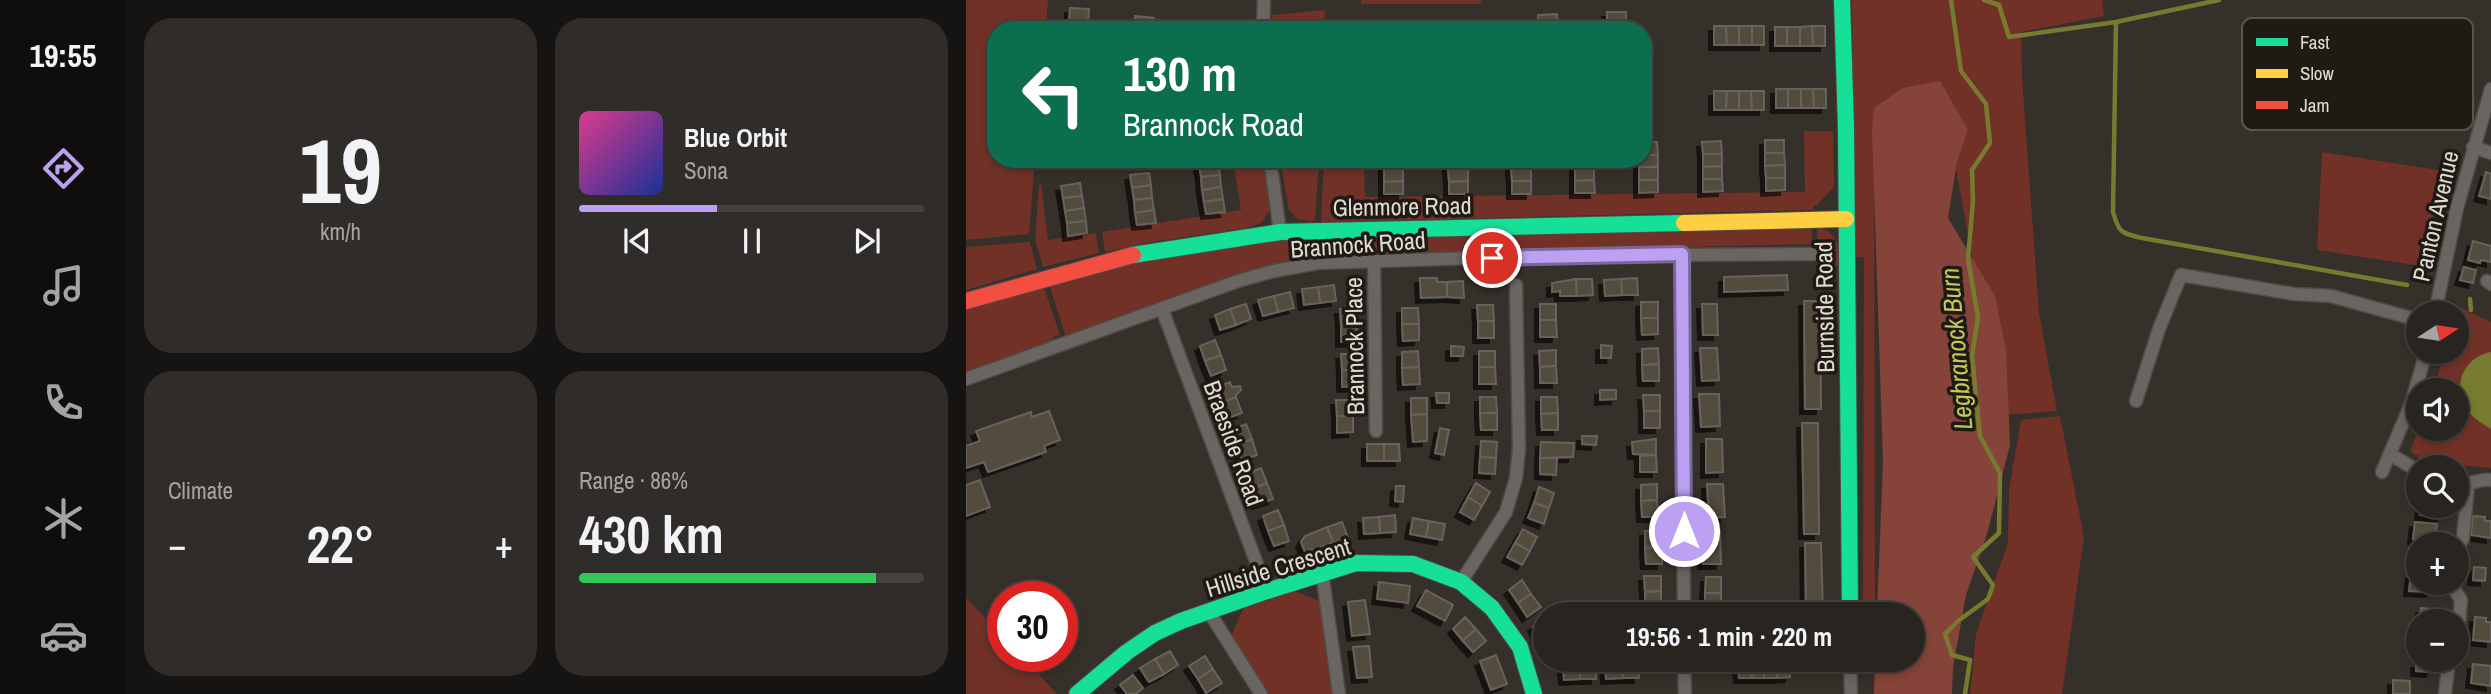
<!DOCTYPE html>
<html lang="en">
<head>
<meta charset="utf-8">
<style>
  :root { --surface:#282420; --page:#302c29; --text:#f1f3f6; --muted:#a5a4a5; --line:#44413e; --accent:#bca0f2 }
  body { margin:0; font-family:"Archivo Narrow",sans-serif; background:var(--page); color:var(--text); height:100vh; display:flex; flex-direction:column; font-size:26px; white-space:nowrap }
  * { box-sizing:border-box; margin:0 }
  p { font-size:23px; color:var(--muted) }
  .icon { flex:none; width:38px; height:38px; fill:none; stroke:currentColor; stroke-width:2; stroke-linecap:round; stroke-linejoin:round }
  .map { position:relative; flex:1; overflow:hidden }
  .sheet { display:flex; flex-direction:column; gap:18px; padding:18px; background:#161412; width:840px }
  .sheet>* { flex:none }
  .top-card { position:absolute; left:21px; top:21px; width:665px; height:147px; border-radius:28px; box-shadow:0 4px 10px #0003,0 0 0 2px var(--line); background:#0b6e4f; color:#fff; overflow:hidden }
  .needle { width:46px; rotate:78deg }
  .controls { position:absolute; left:1440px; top:301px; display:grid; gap:14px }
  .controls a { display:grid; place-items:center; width:63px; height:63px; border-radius:50%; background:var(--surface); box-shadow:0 4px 10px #0003,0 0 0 2px var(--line); font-size:35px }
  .speed { position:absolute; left:21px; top:581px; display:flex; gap:14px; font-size:35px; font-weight:700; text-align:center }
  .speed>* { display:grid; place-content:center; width:91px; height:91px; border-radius:50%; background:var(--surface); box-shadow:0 4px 10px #0003,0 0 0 2px var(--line); line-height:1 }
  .speed .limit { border:10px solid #d22; background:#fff; color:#111 }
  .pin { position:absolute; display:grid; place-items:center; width:60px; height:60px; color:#fff; margin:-30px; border:4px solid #fff; border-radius:50%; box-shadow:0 2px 7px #0007 }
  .me { position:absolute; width:77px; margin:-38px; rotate:0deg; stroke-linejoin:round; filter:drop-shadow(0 0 5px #0008) }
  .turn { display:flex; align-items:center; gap:24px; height:147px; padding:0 21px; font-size:32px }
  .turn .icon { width:91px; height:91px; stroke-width:2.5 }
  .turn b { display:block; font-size:49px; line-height:60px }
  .big { font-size:52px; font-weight:800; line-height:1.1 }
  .sheet .card { flex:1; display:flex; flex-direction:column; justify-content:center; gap:10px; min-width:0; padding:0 24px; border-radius:28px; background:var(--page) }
  .sheet .dial { align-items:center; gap:0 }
  .dial b { font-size:91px; line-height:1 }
  .song { display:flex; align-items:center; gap:21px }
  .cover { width:84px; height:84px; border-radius:10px; background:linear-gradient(135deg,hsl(330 70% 55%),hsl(230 70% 35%)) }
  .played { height:7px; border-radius:4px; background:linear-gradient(90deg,var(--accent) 40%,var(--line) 40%) }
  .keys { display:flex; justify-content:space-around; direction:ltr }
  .heat { display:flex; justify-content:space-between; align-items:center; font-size:38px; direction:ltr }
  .charge { height:10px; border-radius:5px; background:linear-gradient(90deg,#34c759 86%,var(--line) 0) }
  .sheet .tiles { flex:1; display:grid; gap:18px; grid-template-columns:repeat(2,1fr) }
  .trip { position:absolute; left:567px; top:602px; width:392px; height:70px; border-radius:35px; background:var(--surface); box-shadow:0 4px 10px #0003,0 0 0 2px var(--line); font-weight:800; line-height:70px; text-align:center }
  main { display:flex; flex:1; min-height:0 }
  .tab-bar { display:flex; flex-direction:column; width:126px; justify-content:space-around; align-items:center; background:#100e0d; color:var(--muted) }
  .tab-bar .icon { width:49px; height:49px }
  .tab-bar .selected { color:var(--accent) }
  .tab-bar b { font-size:32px; color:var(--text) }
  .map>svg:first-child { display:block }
  .green { fill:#723127 }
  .forest { fill:#864339 }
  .water { fill:#777b2f }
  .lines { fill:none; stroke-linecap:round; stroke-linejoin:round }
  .stream { stroke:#777b2f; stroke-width:4.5 }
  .building { fill:#534c3d; stroke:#66635d; stroke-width:2; filter:url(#shadow) }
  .street-casing { stroke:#514b46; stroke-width:15 }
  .fast-casing { stroke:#514b46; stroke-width:18 }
  .slow-casing { stroke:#514b46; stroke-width:18 }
  .jam-casing { stroke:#514b46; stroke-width:18 }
  .street { stroke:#696560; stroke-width:12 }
  .fast { stroke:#16e098; stroke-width:16 }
  .slow { stroke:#ffcf43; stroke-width:16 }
  .jam { stroke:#f24e42; stroke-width:16 }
  .route-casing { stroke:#7a689d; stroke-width:18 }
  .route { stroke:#bca0f2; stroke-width:12 }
  .labels { text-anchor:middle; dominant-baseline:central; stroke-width:7; stroke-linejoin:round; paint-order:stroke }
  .street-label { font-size:24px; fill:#e1dad2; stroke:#1f1a14 }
  .water-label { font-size:26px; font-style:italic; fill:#c2c959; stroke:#1f1a14 }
  .key { fill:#1f1a14; stroke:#59544d; stroke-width:2 }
  .key-label { font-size:19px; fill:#e1dad2 }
</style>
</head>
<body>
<main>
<nav class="tab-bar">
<b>19:55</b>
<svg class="icon selected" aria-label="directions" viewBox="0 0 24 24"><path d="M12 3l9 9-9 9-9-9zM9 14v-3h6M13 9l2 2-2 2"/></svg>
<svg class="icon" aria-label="music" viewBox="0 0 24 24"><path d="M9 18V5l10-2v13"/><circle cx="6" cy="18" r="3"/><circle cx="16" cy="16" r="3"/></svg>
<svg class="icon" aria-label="phone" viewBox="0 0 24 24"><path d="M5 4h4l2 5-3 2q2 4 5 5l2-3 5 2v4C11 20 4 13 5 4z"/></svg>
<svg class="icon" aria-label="climate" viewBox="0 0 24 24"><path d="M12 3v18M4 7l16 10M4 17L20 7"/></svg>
<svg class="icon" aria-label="car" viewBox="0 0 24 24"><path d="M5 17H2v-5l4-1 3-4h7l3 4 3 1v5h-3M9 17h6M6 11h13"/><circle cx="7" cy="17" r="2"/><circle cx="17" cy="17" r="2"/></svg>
</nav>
<section class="sheet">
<div class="tiles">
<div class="card dial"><b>19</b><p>km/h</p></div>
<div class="card">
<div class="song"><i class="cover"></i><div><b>Blue Orbit</b><p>Sona</p></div></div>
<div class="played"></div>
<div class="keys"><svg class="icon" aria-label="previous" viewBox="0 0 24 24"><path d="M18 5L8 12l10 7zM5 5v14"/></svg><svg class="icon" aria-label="pause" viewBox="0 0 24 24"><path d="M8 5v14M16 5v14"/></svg><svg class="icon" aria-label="next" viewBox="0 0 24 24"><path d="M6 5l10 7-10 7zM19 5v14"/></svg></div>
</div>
<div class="card"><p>Climate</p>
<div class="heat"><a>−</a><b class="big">22°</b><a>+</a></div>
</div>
<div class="card"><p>Range · 86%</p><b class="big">430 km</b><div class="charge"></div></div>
</div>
</section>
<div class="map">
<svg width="1525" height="694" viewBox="0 0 1525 694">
  <defs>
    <filter id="shadow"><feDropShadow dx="-5" dy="5" stdDeviation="0" flood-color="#0009"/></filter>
  </defs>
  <rect width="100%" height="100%" fill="#36302a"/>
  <g class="green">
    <path d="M0 0H82L80 30H30V159H69L63 234 0 240Z"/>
    <path d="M395 0H515L516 4H395Z"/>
    <path d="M886 0H1136L1138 16 1055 32 1056 78 1073 313 1091 411 1035 415 974 81 908 108 909 614H897L898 257H889Z"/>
    <path d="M359 10 358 30H306V15Z"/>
    <path d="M838 131H867L868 187 851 205 847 206V210L355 222 358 159H398L399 197 839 192Z"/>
    <path d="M1356 152 1478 171 1455 266 1351 250Z"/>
    <path d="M267 159H297L304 210 295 223 281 228 191 241 139 252 136 232 275 210Z"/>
    <path d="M314 159H353L349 221 333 220 323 210Z"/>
    <path d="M75 184 82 240 130 233 133 253 77 267 69 239 73 185Z"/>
    <path d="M851 227C872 231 873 248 873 266H852Z"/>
    <path d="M846 228V244L355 256V240Z"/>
    <path d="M316 240H348V257C263 271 182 307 100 337L83 284 163 264Z"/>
    <path d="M64 242 71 269 0 290V247Z"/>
    <path d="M77 285 94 335 87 337 88 342 0 374V308Z"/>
    <path d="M1488 305 1525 322V468L1494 465 1492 473 1491 467H1472L1452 458V455L1446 453 1445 449 1452 429H1491V390H1467L1479 352H1491V313H1487Z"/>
    <path d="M1094 416 1118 537 1096 694H1004L1010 634 1042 543 1043 490 1055 420Z"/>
    <path d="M328 591 354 601 366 694H303L265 636 277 609Z"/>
    <path d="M0 598 37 636V656H56L91 694H0Z"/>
  </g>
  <path class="forest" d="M974 81 1002 130 991 162 982 218 1029 296 1040 350 1044 445 1021 534 1000 595 987 667 986 694H908L909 660H947V614H911L917 461 906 128 908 108 937 88Z"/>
  <path class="water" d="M1525 352V429C1517 424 1508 419 1503 412 1484 388 1497 357 1525 352Z"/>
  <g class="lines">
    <g class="stream">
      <path d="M985 0 995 71 1020 104 1024 143 1006 170 1007 201 1002 259 1012 317 1006 356 1014 436 1034 473 1033 533 1007 557 1027 585 1022 599 992 621 979 634 986 655 1004 660 999 694"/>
      <path d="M1018 0 1033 5 1043 37 1150 22 1253 0"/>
      <path d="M1150 22 1147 212C1153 233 1155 233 1176 238L1441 285"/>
      <path d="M1504 299 1505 310"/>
    </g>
  </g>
  <g class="building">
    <path d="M104 8 123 9 122 22 103 21Z"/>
    <path d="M641 12H660V24L641 25Z"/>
    <path d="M591 14V27H572V15Z"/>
    <path d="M169 16 188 18 187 30 168 29Z"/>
    <path d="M103 21 122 22V30H103Z"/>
    <path d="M748 26H760L761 45H748Z"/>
    <path d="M760 26H773V45H761Z"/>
    <rect x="773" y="26" width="13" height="19"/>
    <rect x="786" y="26" width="12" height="19"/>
    <path d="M846 26H859V46H847Z"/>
    <path d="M846 26 847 46H834V27Z"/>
    <rect x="809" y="27" width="12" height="19"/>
    <rect x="821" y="27" width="13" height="19"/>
    <rect x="810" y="89" width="12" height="19"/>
    <rect x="822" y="89" width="13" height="19"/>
    <path d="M835 89H847L848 108H835Z"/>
    <path d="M847 89H860V108H848Z"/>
    <path d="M748 91H761L760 110H748Z"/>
    <path d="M761 91H773V110H760Z"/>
    <path d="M773 91H785L786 110H773Z"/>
    <path d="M785 91H798V110H786Z"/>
    <rect x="799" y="140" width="19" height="13"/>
    <path d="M755 141 756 154H737L736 142Z"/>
    <path d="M677 142H691L692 155H677Z"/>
    <path d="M799 153H818L819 165 799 166Z"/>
    <path d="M737 154H756V166L737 167Z"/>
    <path d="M677 155H692V167H673V159H677Z"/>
    <path d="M417 159H437V169H418Z"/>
    <path d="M482 159H501L502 169H482Z"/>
    <path d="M545 159H564L565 168 545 169Z"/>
    <rect x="609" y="159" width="19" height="9"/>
    <path d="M252 162 254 175 235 177 233 165Z"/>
    <path d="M819 165V178H800L799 166Z"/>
    <path d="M756 166V179H737V167Z"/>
    <rect x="673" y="167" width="19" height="13"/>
    <path d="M565 168V181H546L545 169Z"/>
    <path d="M609 168H628V180L609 181Z"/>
    <path d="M418 169H437V181L418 182Z"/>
    <path d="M482 169H502V181L483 182Z"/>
    <path d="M1520 172 1525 174V199L1513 196Z"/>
    <path d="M183 173 185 185 166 188 164 175Z"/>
    <path d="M254 175 255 187 236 190 235 177Z"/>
    <path d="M800 178H819V190L800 191Z"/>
    <path d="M737 179H756L757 191 737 192Z"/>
    <path d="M628 180 629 193H609V181Z"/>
    <path d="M673 180H692V192L673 193Z"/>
    <path d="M437 181V194H418V182Z"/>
    <path d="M502 181V194H483V182Z"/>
    <rect x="546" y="181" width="19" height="13"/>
    <path d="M114 183 116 196 97 198 95 186Z"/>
    <path d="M185 185 186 198 168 200 166 188Z"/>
    <path d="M255 187 257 199 238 202 236 190Z"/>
    <path d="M116 196 118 208 99 211 97 198Z"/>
    <path d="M186 198 188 210 169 213 168 200Z"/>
    <path d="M257 199 259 212 240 214 238 202Z"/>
    <path d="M118 208 120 221 101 223 99 211Z"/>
    <path d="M188 210 190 223 171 225 169 213Z"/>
    <path d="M120 221 121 233 102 236 101 223Z"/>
    <path d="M1507 241 1525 246V262L1515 260 1514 263 1502 260Z"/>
    <path d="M1498 267 1510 270 1507 283 1494 280Z"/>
    <path d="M821 275 822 290 758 292V277Z"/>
    <path d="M454 278H471V282H481V297L455 298Z"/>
    <path d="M671 278 672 295H656L655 279Z"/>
    <path d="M610 279 611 296H594V291L586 292V283Z"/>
    <path d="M610 279H626L627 295 611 296Z"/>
    <path d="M655 279 656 295 639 296 638 280Z"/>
    <path d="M497 281 498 298 481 297V282Z"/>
    <path d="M368 285 370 301 354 303 352 287Z"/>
    <path d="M352 287 354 303 338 305 336 289Z"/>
    <path d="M324 292 328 308 312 312 308 296Z"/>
    <path d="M308 296 312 312 297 316 292 300Z"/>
    <path d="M838 301H854L855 409H839Z"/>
    <rect x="675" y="302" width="17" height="16"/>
    <path d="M280 304 285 319 270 325 264 309Z"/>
    <rect x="574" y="304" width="16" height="16"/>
    <path d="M736 304H751L752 335H737Z"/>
    <path d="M511 305H527L528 321H512Z"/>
    <path d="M436 308H452L453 324H436Z"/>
    <path d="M264 309 270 325 254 330 249 315Z"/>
    <path d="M374 309H391V325H375Z"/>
    <path d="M675 318H692V334L676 335Z"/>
    <path d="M574 320H590L591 337H574Z"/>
    <rect x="512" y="321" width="16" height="17"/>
    <path d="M436 324H453V340L437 341Z"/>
    <path d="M375 325H391L392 341 375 342Z"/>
    <path d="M249 340 255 355 239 361 234 346Z"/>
    <path d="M635 345 646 346 645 358H635Z"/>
    <path d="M485 346 498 347 497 356H485Z"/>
    <path d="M692 348 693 364 676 365V349Z"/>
    <path d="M734 348H751L753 380 736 381Z"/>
    <path d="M590 350V366L574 367 573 351Z"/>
    <path d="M452 351 453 367 436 368V352Z"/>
    <rect x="513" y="351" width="16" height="16"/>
    <path d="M375 354H392V370H376Z"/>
    <path d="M255 355 260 370 245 376 239 361Z"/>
    <path d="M693 364V381H677L676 365Z"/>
    <path d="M590 366 591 383H574V367Z"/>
    <path d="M453 367 454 384 437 385 436 368Z"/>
    <path d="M513 367H529L530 384H513Z"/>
    <path d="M376 370H392L393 386 376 387Z"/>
    <path d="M264 382 266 387 274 386 275 390 270 395V397L255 403 249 388Z"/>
    <path d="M634 390H650V399L634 400Z"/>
    <path d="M470 393H483V403H471Z"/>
    <path d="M733 394H753L754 426 735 427Z"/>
    <path d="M677 395H694V411H678Z"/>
    <path d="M270 397 276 413 260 419 255 403Z"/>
    <path d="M514 397H530L531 413H514Z"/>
    <path d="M575 397H591L592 413 575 414Z"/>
    <path d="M445 398H461V414L445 415Z"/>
    <path d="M370 400H386L387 416H371Z"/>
    <path d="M83 411 94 440 78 446 80 452 22 472 18 462 0 468V446L14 441 10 431 65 412 66 417Z"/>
    <rect x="678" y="411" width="16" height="17"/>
    <path d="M514 413H531V430H515Z"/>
    <path d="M592 413V430H576L575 414Z"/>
    <path d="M461 414V441L447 442 445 415Z"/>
    <path d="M371 416H387V432L371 433Z"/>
    <path d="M836 423H852L853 534H838Z"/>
    <path d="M280 424 286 439 270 445 265 430Z"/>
    <path d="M474 428 483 430 478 455 469 453Z"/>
    <path d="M616 436H631L630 445 616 444Z"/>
    <path d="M286 439 291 455 276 460 270 445Z"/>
    <path d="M690 439V455L667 454 666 442Z"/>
    <path d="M740 439H756L757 472 740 473Z"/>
    <path d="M515 441 531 442 530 458 514 457Z"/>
    <path d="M575 442 608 443 607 457 574 458Z"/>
    <rect x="401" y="444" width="17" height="17"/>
    <path d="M418 444H433L434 461H418Z"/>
    <path d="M690 455 691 472H674V456Z"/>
    <path d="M514 457 530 458 529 474 513 473Z"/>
    <path d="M574 458H591L590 475 574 474Z"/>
    <path d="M295 468 301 483 286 489 280 474Z"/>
    <path d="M14 480 24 507 0 516V485Z"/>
    <path d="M301 483 307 499 291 504 286 489Z"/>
    <path d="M510 483 524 492 516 506 502 497Z"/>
    <path d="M691 484V500L675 501V485Z"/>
    <path d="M741 484H757L759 517 743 518Z"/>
    <path d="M430 486H438L437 502 429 501Z"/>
    <path d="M573 487 588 493 583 508 568 503Z"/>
    <path d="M502 497 516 506 508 520 494 512Z"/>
    <path d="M691 500 692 517H676L675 501Z"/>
    <path d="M568 503 583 508 578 524 562 518Z"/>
    <path d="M1455 506H1480L1477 508 1476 518 1454 515Z"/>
    <path d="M312 510 318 525 302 531 297 516Z"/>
    <path d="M429 515 430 532 414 533 413 517Z"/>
    <path d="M1507 516 1519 517V521H1525V538L1505 535Z"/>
    <path d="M413 517 414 533 398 534 397 518Z"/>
    <path d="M447 518 463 521 460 537 444 534Z"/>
    <path d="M463 521 479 524 476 540 460 537Z"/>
    <path d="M376 522 382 538 367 543 361 527Z"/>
    <path d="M1449 522 1471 524 1469 541 1447 539Z"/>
    <path d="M318 525 323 541 308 546 302 531Z"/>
    <path d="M361 527 367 543 339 552 335 542 339 536Z"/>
    <path d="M557 529 571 537 564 551 549 543Z"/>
    <path d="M736 530H754L755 564H737Z"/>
    <path d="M679 531H695L696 547 679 548Z"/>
    <path d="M549 543 564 551 556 565 541 557Z"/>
    <path d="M839 543H855L857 614H840Z"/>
    <path d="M696 547V564H680L679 548Z"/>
    <path d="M1508 567 1520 568 1519 581 1507 580Z"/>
    <path d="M1445 574H1452V583H1466L1465 592 1443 591Z"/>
    <path d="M678 576H695V591L679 592Z"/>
    <path d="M740 577H755V593H739Z"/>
    <path d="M556 580 565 594 552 603 543 590Z"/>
    <path d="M413 582 444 586 442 603 411 599Z"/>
    <path d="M460 590 487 605 479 621 451 606Z"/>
    <path d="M695 591V608L679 609V592Z"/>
    <rect x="739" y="593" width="16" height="16"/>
    <path d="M565 594 575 607 561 617 552 603Z"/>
    <path d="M399 600 404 634 386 636 382 602Z"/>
    <path d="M1455 608 1474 610 1473 621H1453Z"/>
    <path d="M499 617 510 629 497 641 487 629Z"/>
    <path d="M1509 617 1520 618V622H1525V642L1507 640Z"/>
    <path d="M579 620V637L573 640 567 626Z"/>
    <path d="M510 629 520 641 507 652 497 641Z"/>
    <path d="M403 646 406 677 391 678 387 647Z"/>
    <path d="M204 651 212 665 198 674 189 659Z"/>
    <path d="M530 655 541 684 525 690 514 661Z"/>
    <path d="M239 656 247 669 232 679 223 666Z"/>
    <path d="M189 659 198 674 183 682 174 668Z"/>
    <path d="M824 660V677L811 678V661Z"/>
    <path d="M672 661 673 678H657L656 662Z"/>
    <path d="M772 661H785L786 678H773Z"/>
    <path d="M785 661H798V678H786Z"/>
    <rect x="798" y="661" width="13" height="17"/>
    <path d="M630 662V679H614L613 663Z"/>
    <path d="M656 662 657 678 640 679 639 663Z"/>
    <path d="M613 663 614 679 598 680 597 664Z"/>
    <path d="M1450 663 1466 664 1465 672 1450 671Z"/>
    <path d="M1507 664 1525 666V686L1505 683Z"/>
    <path d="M247 669 256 683 240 693 232 679Z"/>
    <path d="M167 675 177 688 170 694H161L154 685Z"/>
    <path d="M1427 680 1444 681V694H1427Z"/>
  </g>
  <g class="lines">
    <defs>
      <g id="street">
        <path d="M297 30 298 0"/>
        <path d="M1507 147 1525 153"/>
        <path d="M304 159 314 232"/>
        <path d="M715 254 718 614"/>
        <path d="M408 261 410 431"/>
        <path d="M1521 281 1525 284"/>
        <path d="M196 309 301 591"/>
        <path d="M1469 313 1491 208 1525 89"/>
        <path d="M0 379 272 281 308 271 352 263 570 256 848 254"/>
        <path d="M1170 401 1193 329 1215 275 1328 294 1365 296 1452 320"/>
        <path d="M1424 454 1452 471"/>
        <path d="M1416 472 1445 404 1460 352"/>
        <path d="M1491 484C1504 486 1512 478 1525 480"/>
        <path d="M1491 550 1497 538 1502 485"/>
        <path d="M356 572 373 694"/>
        <path d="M495 582 540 512 550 478 553 448 550 285"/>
        <path d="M1488 583V589L1495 600 1491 650"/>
        <path d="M243 612 295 694"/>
        <path d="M718 660 719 694"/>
        <path d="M884 660 885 694"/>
        <path d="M1479 694 1483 660"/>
      </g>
      <g id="fast">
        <path d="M876 0 880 127 884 614"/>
        <path d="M167 255 314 232 718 223"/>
        <path d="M111 694 161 652 189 633 215 621 301 591 390 563 447 564 495 582 526 608 554 647 568 694"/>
      </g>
      <path id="slow" d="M718 223 880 219"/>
      <path id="jam" d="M0 301 167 255"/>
    </defs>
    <use href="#street" class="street-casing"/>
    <use href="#fast" class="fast-casing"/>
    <use href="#slow" class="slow-casing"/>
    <use href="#jam" class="jam-casing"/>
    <use href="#street" class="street"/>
    <use href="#fast" class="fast"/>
    <use href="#slow" class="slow"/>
    <use href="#jam" class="jam"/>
  </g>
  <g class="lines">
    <defs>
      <path id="route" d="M526 258 716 254 718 531"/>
    </defs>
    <use href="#route" class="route-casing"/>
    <use href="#route" class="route"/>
  </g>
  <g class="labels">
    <g class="street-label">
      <text transform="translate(436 206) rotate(-1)">Glenmore Road</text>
      <text transform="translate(1469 216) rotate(-77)">Panton Avenue</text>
      <text transform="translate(392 244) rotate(-4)">Brannock Road</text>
      <text transform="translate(858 307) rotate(-91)">Burnside Road</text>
      <text transform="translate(388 346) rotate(-91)">Brannock Place</text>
      <text transform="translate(268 443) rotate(70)">Braeside Road</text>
      <text transform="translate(312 567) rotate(-17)">Hillside Crescent</text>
    </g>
    <g class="water-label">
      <text transform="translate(990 349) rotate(-95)">Legbranock Burn</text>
    </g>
  </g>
  <rect x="1276" y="18" width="231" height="112" rx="10" class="key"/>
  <rect x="1290" y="38" width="32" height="8" fill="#16e098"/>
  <rect x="1290" y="69" width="32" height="9" fill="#ffcf43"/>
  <rect x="1290" y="101" width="32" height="8" fill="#f24e42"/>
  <g class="key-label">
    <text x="1334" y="49">Fast</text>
    <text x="1334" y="80">Slow</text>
    <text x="1334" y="112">Jam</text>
  </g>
</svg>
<div class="controls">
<a><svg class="needle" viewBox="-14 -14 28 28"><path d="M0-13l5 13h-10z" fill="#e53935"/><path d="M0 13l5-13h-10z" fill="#a5a4a5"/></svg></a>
<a><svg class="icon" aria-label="sound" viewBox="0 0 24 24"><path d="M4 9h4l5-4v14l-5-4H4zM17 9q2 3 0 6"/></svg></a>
<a><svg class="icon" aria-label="search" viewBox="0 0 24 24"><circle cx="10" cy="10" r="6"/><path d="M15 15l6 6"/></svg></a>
<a>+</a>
<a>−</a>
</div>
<div class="speed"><div class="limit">30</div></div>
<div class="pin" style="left:526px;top:258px;background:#d93025"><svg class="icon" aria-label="arrive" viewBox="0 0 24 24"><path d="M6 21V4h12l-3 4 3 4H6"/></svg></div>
<svg class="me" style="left:718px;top:531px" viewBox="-20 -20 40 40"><circle r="17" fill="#bca0f2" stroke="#fff" stroke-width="3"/><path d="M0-11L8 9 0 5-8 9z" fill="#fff"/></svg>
<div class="trip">19:56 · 1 min · 220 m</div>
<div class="top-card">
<div class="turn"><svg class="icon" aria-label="left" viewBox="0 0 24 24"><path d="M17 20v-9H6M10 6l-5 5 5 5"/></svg><div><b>130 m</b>Brannock Road</div></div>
</div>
</div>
</main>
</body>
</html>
